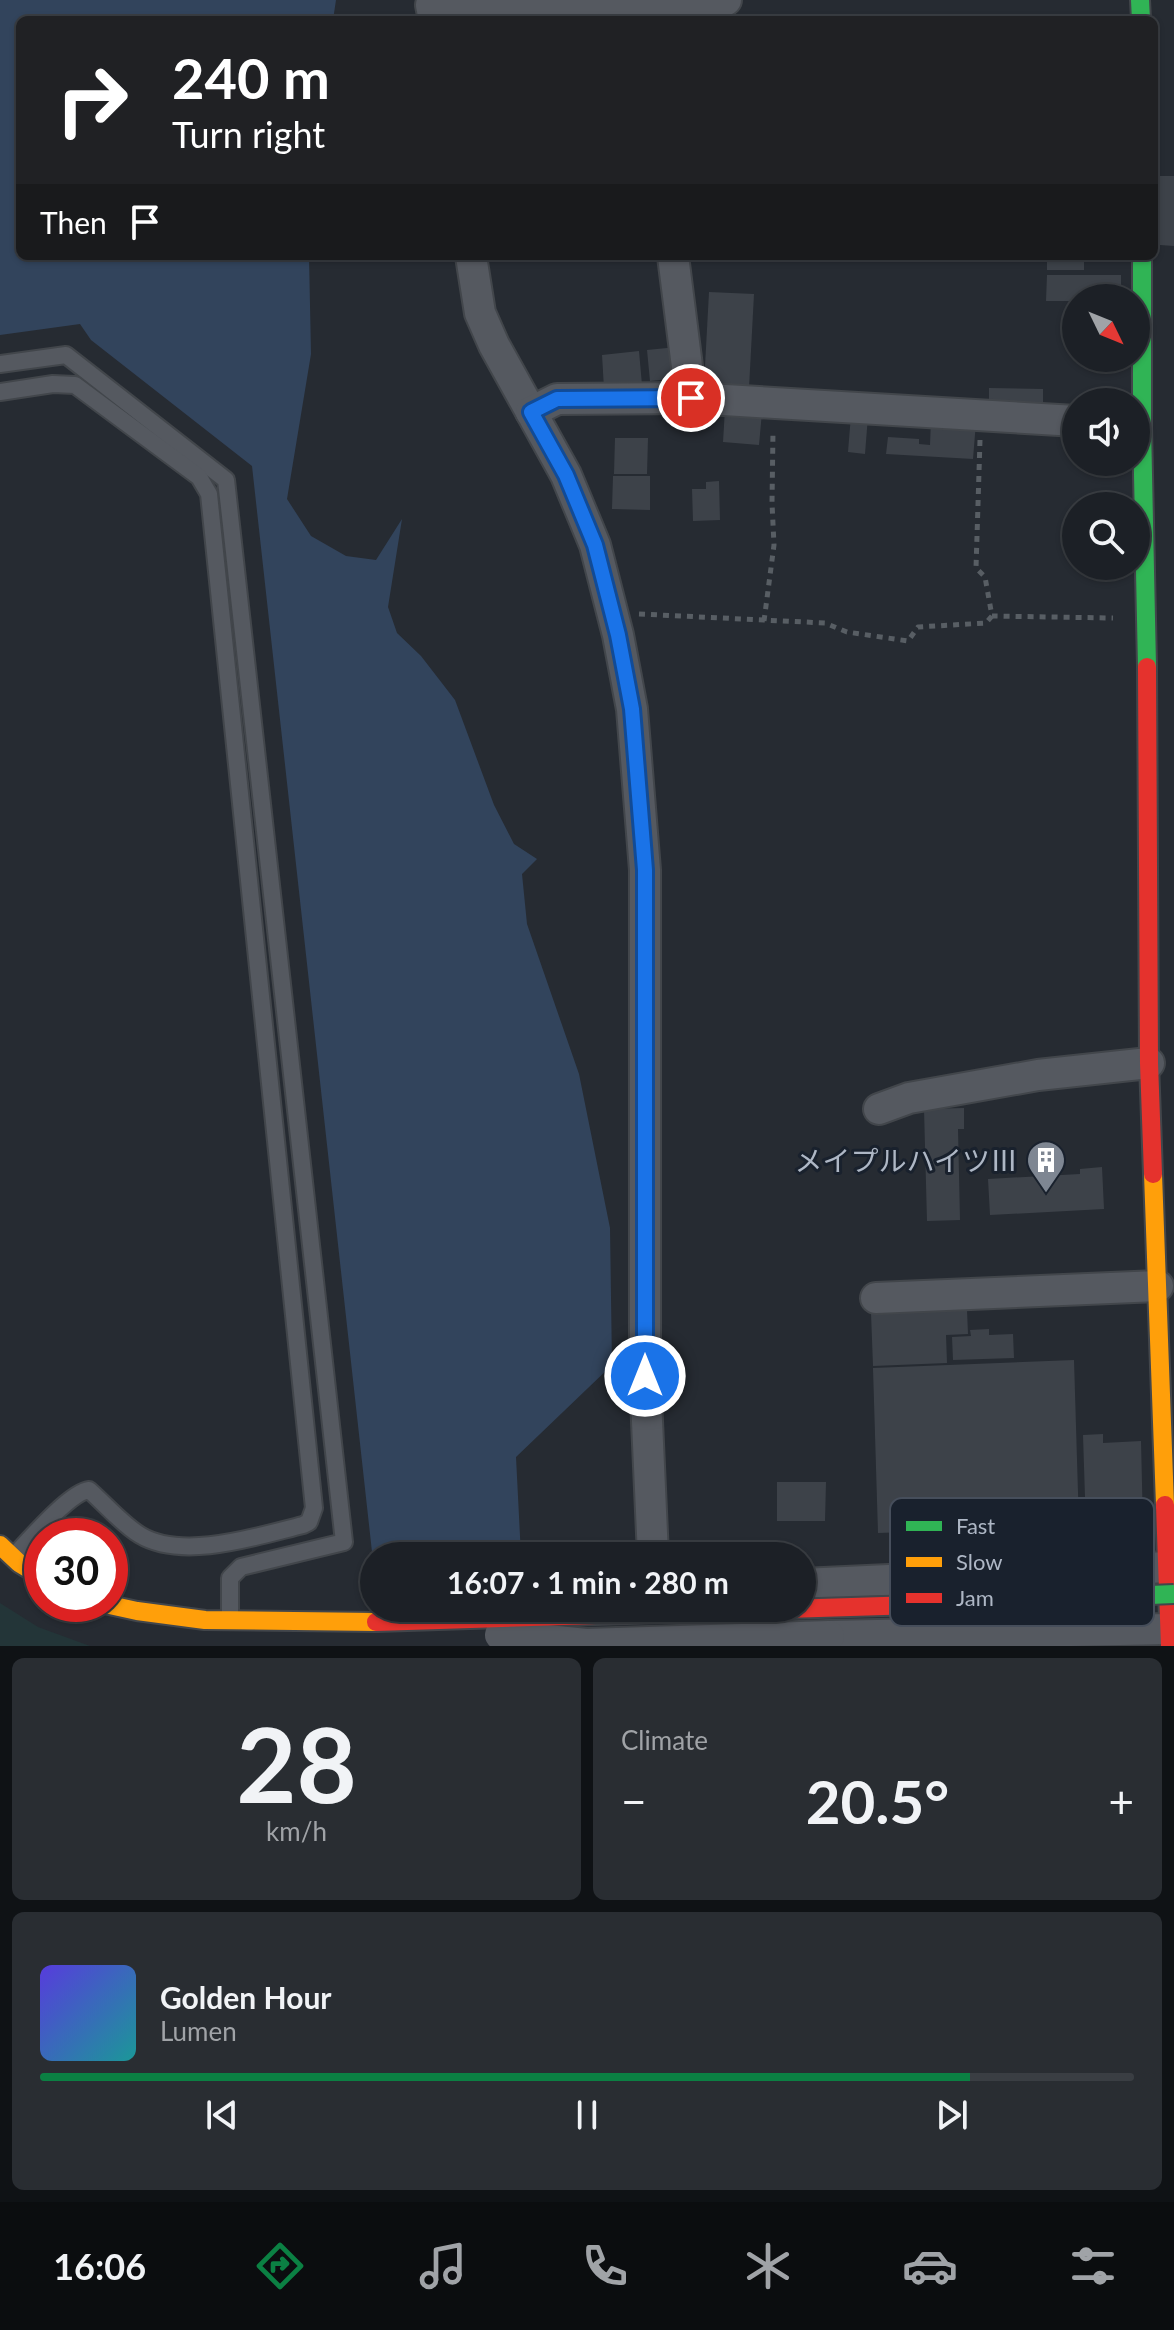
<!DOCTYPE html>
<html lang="en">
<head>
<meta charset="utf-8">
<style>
  :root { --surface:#1c2026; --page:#292d32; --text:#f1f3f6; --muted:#a0a3a7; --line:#3a3e43; --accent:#0b8043 }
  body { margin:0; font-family:Lato,"Noto Sans JP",sans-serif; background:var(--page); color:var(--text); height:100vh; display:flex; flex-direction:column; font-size:30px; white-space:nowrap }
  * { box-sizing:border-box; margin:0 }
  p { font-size:26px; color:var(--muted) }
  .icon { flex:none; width:44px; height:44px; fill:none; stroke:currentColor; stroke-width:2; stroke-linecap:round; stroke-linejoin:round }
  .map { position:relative; height:1646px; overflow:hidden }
  .details { display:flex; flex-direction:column; gap:12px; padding:12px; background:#0f1215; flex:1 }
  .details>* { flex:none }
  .banner { position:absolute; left:16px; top:16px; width:1142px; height:244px; border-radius:12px; box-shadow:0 2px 6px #0004,0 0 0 2px var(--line); background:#202124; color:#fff; overflow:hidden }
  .needle { width:52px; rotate:133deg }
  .controls { position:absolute; left:1062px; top:284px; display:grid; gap:16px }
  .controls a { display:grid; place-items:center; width:88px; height:88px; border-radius:50%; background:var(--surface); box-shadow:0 2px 6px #0004,0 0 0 2px var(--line); font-size:40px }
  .speed { position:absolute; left:24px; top:1518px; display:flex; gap:16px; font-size:40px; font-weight:700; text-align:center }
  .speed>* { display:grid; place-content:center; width:104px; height:104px; border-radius:50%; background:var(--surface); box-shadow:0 2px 6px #0004,0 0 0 2px var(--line); line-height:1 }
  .speed .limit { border:12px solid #d22; background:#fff; color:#111 }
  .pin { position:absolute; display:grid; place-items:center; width:68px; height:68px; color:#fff; margin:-34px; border:4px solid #fff; border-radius:50%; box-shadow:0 2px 8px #0007 }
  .me { position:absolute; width:88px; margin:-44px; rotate:0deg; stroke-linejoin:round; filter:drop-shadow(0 0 6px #0008) }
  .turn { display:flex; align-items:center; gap:28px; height:168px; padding:0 24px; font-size:36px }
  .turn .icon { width:104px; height:104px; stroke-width:2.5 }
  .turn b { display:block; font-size:56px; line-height:68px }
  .then { display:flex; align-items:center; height:76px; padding:0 24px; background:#0003; gap:16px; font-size:30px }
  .big { font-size:60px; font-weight:700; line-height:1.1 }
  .details .widget { flex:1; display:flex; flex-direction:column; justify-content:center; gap:12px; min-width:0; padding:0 28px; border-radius:12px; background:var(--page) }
  .details .dial { align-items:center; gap:0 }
  .dial b { font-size:104px; line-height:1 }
  .song { display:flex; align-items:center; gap:24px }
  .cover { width:96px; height:96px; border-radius:12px; background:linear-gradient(135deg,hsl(250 70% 55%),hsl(180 70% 35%)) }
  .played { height:8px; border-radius:4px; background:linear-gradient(90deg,var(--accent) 85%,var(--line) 85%) }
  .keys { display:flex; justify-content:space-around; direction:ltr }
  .heat { display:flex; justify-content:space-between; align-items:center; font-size:44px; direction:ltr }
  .details .tiles { flex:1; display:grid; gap:12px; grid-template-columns:1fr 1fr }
  .widget:last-child { grid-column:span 2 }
  .trip { position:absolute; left:360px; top:1542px; width:456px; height:80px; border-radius:40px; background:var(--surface); box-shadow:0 2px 6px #0004,0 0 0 2px var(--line); font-weight:700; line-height:80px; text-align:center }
  .tabs { display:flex; height:128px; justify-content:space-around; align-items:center; background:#0b0d0f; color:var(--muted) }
  .tabs .icon { width:56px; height:56px }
  .tabs .active { color:var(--accent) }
  .tabs b { font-size:36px; color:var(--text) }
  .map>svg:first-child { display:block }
  .green { fill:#233538 }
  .water { fill:#32445c }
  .building { fill:#3d4249 }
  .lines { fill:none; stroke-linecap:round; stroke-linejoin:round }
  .lane-casing { stroke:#42464b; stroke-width:20 }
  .street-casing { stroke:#42464b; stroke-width:34 }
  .fast-casing { stroke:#42464b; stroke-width:22 }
  .slow-casing { stroke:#42464b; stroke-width:22 }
  .jam-casing { stroke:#42464b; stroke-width:22 }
  .path { stroke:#585e64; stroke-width:5; stroke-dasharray:6 6; stroke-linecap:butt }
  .lane { stroke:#555960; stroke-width:16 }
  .street { stroke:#555960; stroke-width:30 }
  .fast { stroke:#30b455; stroke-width:18 }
  .slow { stroke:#ff9f0a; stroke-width:18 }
  .jam { stroke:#e5322d; stroke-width:18 }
  .street-bridge-casing { stroke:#42464b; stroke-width:34; stroke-linecap:butt }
  .fast-bridge-casing { stroke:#42464b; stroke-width:22; stroke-linecap:butt }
  .jam-bridge-casing { stroke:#42464b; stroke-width:22; stroke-linecap:butt }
  .street-bridge { stroke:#555960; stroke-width:30 }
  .fast-bridge { stroke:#30b455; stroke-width:18 }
  .jam-bridge { stroke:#e5322d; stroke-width:18 }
  .route-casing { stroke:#114b97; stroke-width:20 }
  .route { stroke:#1a73e8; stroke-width:14 }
  .labels { text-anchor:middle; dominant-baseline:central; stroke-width:6; stroke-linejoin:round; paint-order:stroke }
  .poi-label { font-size:28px; fill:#aeb7c5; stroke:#19212d; text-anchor:end }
  .key { fill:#19212d; stroke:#464e5b; stroke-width:2 }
  .key-label { font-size:22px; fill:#aeb7c5 }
</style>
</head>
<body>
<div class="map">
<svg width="1174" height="1646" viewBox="0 0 1174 1646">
  <rect width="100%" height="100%" fill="#262b32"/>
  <path class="green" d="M0 1603 38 1627 90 1646H0Z"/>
  <path class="water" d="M0 0H336L333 20H20V256H309L311 354 287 499 311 536 346 556 376 560 402 519 388 607 397 633 421 656 455 700 494 805 514 844 537 859 522 874 527 924 579 1074 610 1228 612 1365 516 1457 521 1556H374V1570L252 466 91 340 80 324 0 335Z"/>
  <g class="building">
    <path d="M1158 176H1174V246L1160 245Z"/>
    <rect x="1047" y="256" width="37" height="14"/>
    <path d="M1047 275H1121V298H1076V301H1046Z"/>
    <path d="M709 292 754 294 749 388 704 385Z"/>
    <rect x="1069" y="305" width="7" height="35"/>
    <path d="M677 347 680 378 650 381 647 350Z"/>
    <path d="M639 351 642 385 604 388 602 355Z"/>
    <path d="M989 388 1043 389V409L989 408Z"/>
    <path d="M725 409 762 412 759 445 723 442Z"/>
    <path d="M851 415 868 416 865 454 848 452Z"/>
    <path d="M931 420 976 422 973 459 886 454 888 437 919 439V444L930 445Z"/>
    <path d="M615 438H648L647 474H614Z"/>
    <path d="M613 476H650V510L612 509Z"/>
    <path d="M719 481 720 520 693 521 692 489H706V482Z"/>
    <path d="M964 1108V1129H958L960 1220 927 1221 924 1109Z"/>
    <path d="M1102 1167 1104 1209 990 1215 988 1179 1080 1174V1169Z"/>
    <path d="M967 1310 968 1334 946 1335 947 1363 873 1366 871 1313Z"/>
    <path d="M989 1329V1335L1013 1334 1014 1358 953 1360 952 1337 971 1336 970 1330Z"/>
    <path d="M1074 1360 1079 1526 878 1533 873 1368Z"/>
    <path d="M1103 1434V1443L1141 1441 1143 1526 1086 1528 1083 1435Z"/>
    <path d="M777 1482H826L825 1521H777Z"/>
  </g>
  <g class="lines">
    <defs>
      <g id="lane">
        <path d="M0 364 66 355 226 480 344 1542 241 1567 230 1578V1619"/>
        <path d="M0 392 53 384 75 385 199 477 209 494 314 1508 309 1522 303 1525C258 1536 183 1561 140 1535 123 1525 105 1504 89 1490 70 1492 28 1541 13 1557"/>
      </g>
      <g id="street">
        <path d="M434 20 431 5 726 0"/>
        <path d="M471 256 480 313 494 345 566 475 595 545 618 635 632 709 645 870V1376L653 1556"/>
        <path d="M673 256 691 398 1076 421"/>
        <path d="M531 412 557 399 691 398"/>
        <path d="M879 1109 909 1098 1038 1075 1149 1063"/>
        <path d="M876 1298 1158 1286"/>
        <path d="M802 1584 1168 1567"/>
        <path d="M829 1636 1169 1629"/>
      </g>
      <g id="fast">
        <path d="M1140 0 1141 20"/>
        <path d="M1142 256V426L1147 667"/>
      </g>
      <g id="slow">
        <path d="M1153 1174 1165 1505"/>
        <path d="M0 1545 19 1563 42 1577"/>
        <path d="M105 1604 137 1611 205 1620 376 1622"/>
      </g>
      <g id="jam">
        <path d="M1147 667 1149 1063 1153 1174"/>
        <path d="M1165 1505 1170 1646"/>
      </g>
    </defs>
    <use href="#lane" class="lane-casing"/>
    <use href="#street" class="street-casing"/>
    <use href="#fast" class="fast-casing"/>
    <use href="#slow" class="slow-casing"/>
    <use href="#jam" class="jam-casing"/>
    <g class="path">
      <path d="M980 440 976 568 985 577 992 616 1113 618"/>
      <path d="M639 614 825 623 847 632 908 641 918 627 986 623 992 616"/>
      <path d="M764 621 774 545 772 503 773 431"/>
    </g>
    <use href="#lane" class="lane"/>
    <use href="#street" class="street"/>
    <use href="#fast" class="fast"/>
    <use href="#slow" class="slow"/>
    <use href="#jam" class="jam"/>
    <defs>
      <path id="street-bridge" d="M500 1635 586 1644 829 1636"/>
      <path id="fast-bridge" d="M916 1605 1174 1594"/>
      <path id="jam-bridge" d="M376 1622 916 1605"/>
    </defs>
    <use href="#street-bridge" class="street-bridge-casing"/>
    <use href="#fast-bridge" class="fast-bridge-casing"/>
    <use href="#jam-bridge" class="jam-bridge-casing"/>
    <use href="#street-bridge" class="street-bridge"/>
    <use href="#fast-bridge" class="fast-bridge"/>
    <use href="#jam-bridge" class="jam-bridge"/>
  </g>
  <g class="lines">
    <defs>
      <path id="route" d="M645 1376V870L632 709 618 635 595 545 566 475 531 412 557 399 691 398"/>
    </defs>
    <use href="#route" class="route-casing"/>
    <use href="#route" class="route"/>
  </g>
  <defs>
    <symbol id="building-pin" viewBox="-11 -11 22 30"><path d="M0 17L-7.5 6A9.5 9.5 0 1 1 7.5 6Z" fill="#7e8692" stroke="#19212d"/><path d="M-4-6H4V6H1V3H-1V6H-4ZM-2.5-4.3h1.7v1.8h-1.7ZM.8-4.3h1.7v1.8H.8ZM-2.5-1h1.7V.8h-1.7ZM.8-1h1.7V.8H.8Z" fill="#fff"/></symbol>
  </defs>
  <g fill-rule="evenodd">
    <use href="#building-pin" x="1024" y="1138" width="44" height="60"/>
  </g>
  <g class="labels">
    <g class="poi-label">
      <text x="1018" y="1160">メイプルハイツⅢ</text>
    </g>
  </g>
  <rect x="890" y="1498" width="264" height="128" rx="12" class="key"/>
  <rect x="906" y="1521" width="36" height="10" fill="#30b455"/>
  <rect x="906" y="1557" width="36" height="10" fill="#ff9f0a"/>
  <rect x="906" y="1593" width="36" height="10" fill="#e5322d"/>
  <g class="key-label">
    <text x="956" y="1534">Fast</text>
    <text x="956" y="1570">Slow</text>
    <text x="956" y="1606">Jam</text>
  </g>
</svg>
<div class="controls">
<a><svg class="needle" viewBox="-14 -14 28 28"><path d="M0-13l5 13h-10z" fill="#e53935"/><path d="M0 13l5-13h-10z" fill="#a0a3a7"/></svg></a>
<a><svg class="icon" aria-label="sound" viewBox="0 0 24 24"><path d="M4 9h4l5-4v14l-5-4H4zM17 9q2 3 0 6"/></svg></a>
<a><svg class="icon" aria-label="search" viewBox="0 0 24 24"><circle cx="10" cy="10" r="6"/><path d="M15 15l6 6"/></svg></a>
</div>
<div class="speed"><div class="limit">30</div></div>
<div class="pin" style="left:691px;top:398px;background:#d93025"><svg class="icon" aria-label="arrive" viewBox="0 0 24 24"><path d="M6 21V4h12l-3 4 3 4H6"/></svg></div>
<svg class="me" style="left:645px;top:1376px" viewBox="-20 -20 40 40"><circle r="17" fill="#1a73e8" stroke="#fff" stroke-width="3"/><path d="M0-11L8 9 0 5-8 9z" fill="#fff"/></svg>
<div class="trip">16:07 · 1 min · 280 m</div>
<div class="banner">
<div class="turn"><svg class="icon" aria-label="right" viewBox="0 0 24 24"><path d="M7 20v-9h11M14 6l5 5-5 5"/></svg><div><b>240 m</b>Turn right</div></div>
<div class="then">Then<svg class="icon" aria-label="arrive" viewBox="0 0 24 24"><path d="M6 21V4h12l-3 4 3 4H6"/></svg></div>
</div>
</div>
<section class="details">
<div class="tiles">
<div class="widget dial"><b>28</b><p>km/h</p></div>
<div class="widget"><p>Climate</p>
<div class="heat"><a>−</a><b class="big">20.5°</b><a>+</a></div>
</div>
<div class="widget">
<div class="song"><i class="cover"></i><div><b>Golden Hour</b><p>Lumen</p></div></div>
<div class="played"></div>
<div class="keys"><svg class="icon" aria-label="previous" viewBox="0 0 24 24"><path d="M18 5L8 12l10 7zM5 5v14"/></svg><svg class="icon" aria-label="pause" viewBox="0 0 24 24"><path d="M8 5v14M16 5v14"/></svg><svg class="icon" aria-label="next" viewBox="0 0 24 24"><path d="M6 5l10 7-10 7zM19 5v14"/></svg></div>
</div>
</div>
</section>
<nav class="tabs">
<b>16:06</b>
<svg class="icon active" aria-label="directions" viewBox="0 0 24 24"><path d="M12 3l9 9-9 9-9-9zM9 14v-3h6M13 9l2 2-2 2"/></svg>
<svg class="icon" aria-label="music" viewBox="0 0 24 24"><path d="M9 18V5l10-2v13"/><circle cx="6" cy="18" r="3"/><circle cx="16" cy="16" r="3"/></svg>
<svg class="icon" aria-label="phone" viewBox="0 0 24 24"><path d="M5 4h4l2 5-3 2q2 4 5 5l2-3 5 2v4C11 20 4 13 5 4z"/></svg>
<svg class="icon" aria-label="climate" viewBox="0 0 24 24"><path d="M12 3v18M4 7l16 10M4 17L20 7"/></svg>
<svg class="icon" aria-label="car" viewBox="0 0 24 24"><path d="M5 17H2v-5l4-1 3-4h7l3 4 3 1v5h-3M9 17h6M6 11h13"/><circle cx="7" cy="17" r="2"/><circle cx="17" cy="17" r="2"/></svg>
<svg class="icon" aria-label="filters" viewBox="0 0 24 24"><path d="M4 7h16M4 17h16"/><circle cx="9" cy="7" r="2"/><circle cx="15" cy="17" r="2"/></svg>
</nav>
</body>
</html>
